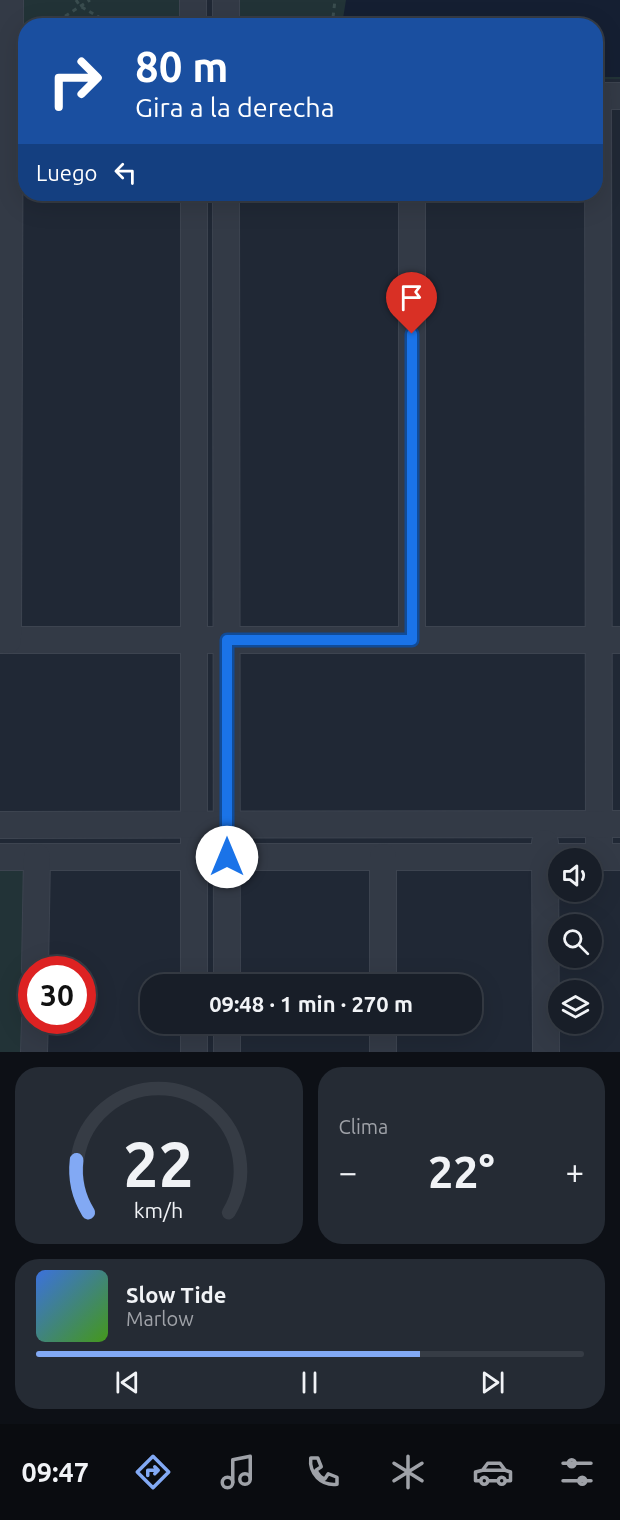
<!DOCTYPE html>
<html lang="es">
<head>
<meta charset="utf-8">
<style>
  :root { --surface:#181e28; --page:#252b34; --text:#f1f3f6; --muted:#9fa2a8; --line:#363c45; --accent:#82a9f4 }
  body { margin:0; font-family:Ubuntu,sans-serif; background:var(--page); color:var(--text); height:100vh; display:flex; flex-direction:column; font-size:22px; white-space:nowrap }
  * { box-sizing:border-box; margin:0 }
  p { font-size:20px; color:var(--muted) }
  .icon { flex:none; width:33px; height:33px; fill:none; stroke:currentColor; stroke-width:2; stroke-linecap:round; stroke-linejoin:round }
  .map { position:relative; height:1052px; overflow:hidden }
  .panel { display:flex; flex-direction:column; gap:15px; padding:15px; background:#0d1016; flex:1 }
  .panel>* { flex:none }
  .top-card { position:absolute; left:18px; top:18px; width:585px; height:183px; border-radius:24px; box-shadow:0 6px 24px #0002,0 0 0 2px var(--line); background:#1a4fa0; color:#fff; overflow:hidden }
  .controls { position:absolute; left:548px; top:848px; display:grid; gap:12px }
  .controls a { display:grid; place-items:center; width:54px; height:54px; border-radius:50%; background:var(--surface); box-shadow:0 6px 24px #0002,0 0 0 2px var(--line); font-size:30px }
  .speed { position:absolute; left:18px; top:956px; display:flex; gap:12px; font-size:30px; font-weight:700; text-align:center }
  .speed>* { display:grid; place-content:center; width:78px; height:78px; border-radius:50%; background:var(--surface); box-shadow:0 6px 24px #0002,0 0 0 2px var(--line); line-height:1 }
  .speed .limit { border:9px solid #d22; background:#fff; color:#111 }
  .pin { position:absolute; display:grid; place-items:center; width:51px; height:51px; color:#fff; margin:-62px -26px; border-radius:50% 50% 50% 0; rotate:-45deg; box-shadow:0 0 6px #0007 }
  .pin .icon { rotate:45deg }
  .me { position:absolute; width:66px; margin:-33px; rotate:0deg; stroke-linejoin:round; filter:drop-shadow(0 0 4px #0008) }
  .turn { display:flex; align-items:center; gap:21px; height:126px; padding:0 18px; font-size:27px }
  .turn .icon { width:78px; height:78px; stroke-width:2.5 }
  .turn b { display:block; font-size:42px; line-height:51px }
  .then { display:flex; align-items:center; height:57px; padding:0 18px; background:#0003; gap:12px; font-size:22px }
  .big { font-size:45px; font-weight:700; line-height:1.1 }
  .panel .widget { flex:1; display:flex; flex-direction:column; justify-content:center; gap:9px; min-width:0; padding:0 21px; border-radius:24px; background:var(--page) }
  .panel .dial { align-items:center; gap:0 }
  .dial svg { height:156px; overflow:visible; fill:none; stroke:var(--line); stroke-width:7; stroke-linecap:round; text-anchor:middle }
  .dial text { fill:var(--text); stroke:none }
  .song { display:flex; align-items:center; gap:18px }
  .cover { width:72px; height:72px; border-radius:9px; background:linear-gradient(135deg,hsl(220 70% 55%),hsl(100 70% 35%)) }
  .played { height:6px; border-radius:3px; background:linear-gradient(90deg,var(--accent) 70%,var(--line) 70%) }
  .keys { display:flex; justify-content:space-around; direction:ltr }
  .heat { display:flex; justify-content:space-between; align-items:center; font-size:33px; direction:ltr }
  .panel .tiles { flex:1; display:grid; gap:15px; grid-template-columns:1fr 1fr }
  .widget:last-child { grid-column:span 2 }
  .trip { position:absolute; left:140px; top:974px; width:342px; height:60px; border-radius:24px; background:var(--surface); box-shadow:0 6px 24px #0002,0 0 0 2px var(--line); font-weight:700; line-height:60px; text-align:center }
  .menu { display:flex; height:96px; justify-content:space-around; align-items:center; background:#0a0c10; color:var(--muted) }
  .menu .icon { width:42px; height:42px }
  .menu .selected { color:var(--accent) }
  .menu b { font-size:27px; color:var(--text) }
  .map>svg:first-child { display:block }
  .green { fill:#223337 }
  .water { fill:#151f32 }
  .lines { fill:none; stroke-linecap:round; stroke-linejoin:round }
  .minor-casing { stroke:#3d4450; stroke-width:28 }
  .path { stroke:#3a4d4f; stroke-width:3; stroke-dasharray:4.5 4.5; stroke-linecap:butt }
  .minor { stroke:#333a46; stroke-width:26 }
  .route-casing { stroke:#114b97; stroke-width:15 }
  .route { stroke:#1a73e8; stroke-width:10 }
</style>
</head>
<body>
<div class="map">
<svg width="620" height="1052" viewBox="0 0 620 1052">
  <rect width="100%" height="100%" fill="#202835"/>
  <g class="green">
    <path d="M23 0H182V25L26 26 25 80 22 78Z"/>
    <path d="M239 0H620V79H596V26L239 25Z"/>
    <path d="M0 869H21L26 875 23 1052H0Z"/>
  </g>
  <path class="water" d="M346 0H620V77H596V26L342 25Z"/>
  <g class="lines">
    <defs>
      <g id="minor">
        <path d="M193 0V26"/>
        <path d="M226 0V26"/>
        <path d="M596 96H620"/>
        <path d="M598 96 599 858"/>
        <path d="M194 194V984"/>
        <path d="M226 194 227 984"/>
        <path d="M412 194V640"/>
        <path d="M0 640H620"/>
        <path d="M8 640 10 0"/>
        <path d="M0 825 620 824"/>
        <path d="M545 843 546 1052"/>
        <path d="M0 857H620"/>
        <path d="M383 857V984"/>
        <path d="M35 969 37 857"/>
        <path d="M194 1023V1052"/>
        <path d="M227 1023V1052"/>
        <path d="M383 1023V1052"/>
        <path d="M34 1052 35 1020"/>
      </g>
    </defs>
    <use href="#minor" class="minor-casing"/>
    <g class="path">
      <path d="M76 0 80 6 114 26"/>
      <path d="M50 26 90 0"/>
      <path d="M332 26 335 0"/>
    </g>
    <use href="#minor" class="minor"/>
  </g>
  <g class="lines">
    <defs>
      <path id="route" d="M227 857V640H412V334"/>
    </defs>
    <use href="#route" class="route-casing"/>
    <use href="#route" class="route"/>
  </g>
</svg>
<div class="controls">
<a><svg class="icon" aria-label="sound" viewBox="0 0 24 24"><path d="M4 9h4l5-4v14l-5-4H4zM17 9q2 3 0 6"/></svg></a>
<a><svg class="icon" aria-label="search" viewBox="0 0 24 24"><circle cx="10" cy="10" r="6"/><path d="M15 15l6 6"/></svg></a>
<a><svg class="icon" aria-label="layers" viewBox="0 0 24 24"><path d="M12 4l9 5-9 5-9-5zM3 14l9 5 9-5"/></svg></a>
</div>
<div class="speed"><div class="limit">30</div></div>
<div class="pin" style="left:412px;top:334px;background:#d93025"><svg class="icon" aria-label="arrive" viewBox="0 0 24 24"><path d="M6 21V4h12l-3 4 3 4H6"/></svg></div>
<svg class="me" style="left:227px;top:857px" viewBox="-20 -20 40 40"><circle r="19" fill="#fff"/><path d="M0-13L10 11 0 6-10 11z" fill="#1a73e8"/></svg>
<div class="trip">09:48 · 1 min · 270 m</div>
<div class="top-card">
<div class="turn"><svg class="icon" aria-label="right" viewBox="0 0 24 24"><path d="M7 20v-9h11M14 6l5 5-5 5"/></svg><div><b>80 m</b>Gira a la derecha</div></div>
<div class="then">Luego<svg class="icon" aria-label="left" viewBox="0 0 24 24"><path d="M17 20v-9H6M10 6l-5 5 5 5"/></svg></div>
</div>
</div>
<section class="panel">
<div class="tiles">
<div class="widget dial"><svg viewBox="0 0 100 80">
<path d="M14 69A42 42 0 1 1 86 69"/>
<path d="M14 69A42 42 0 0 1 8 42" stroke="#82a9f4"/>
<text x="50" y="56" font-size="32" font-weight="700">22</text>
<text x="50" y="72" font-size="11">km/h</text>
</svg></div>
<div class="widget"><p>Clima</p>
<div class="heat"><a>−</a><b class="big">22°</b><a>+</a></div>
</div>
<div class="widget">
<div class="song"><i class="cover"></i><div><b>Slow Tide</b><p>Marlow</p></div></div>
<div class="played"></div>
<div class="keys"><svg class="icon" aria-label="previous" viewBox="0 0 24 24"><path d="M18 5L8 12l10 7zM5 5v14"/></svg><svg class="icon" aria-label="pause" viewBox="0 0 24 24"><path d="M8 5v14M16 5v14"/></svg><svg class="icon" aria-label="next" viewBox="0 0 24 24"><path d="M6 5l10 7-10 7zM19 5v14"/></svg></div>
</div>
</div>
</section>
<nav class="menu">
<b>09:47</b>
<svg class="icon selected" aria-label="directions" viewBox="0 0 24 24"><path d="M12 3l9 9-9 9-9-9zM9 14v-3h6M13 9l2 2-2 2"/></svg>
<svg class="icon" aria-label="music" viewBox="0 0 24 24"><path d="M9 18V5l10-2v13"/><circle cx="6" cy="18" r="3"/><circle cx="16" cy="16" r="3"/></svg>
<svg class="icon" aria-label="phone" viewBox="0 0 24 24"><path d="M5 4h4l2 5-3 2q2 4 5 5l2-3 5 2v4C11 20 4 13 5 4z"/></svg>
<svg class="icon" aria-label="climate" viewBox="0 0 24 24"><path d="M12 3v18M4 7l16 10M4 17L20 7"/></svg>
<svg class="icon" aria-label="car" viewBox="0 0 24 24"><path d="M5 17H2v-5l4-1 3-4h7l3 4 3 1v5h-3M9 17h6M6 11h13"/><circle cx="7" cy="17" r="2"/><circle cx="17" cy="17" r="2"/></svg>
<svg class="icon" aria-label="filters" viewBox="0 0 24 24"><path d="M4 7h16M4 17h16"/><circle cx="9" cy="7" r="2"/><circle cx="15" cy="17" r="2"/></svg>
</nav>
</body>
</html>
